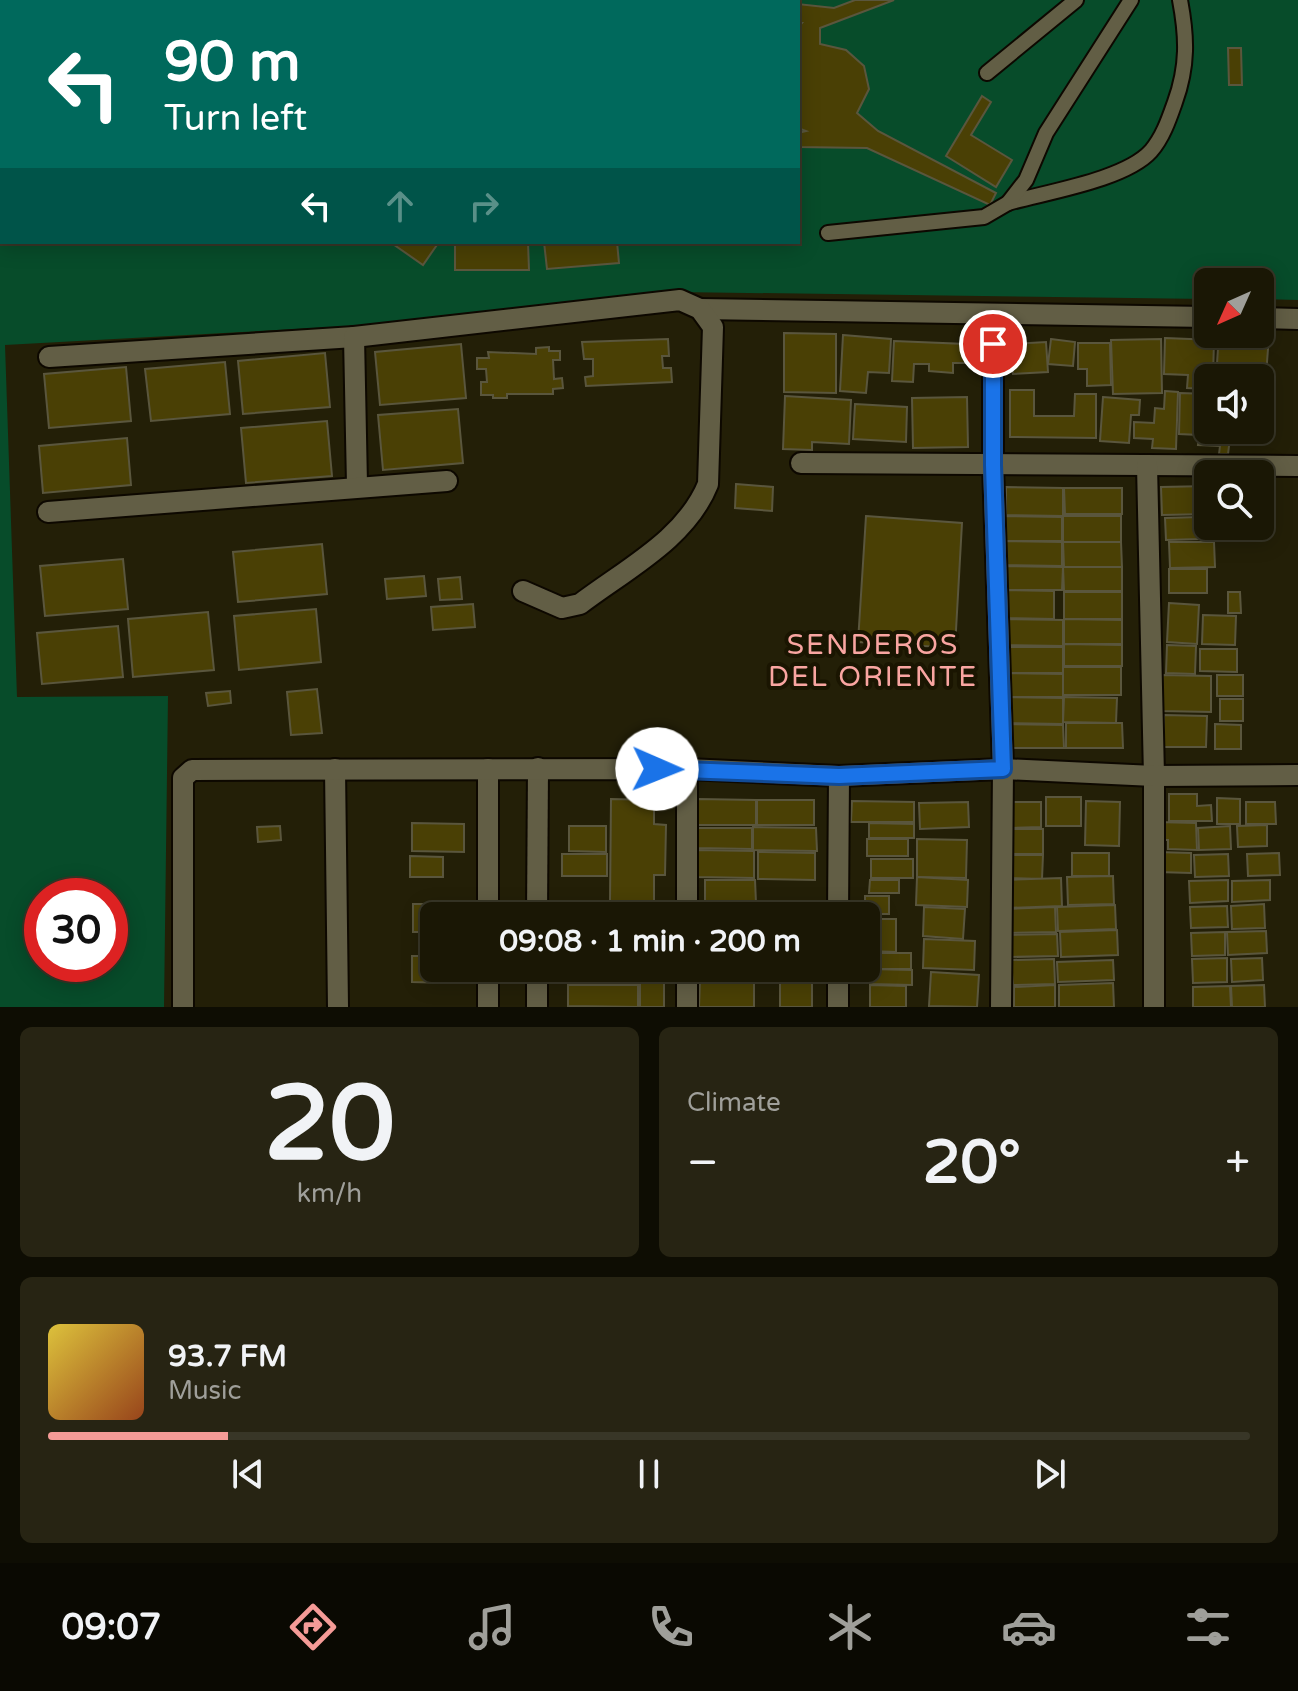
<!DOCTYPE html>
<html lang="en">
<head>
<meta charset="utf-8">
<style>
  :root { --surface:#1a1705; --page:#272413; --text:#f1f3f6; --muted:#9f9f9a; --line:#383627; --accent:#f59b97 }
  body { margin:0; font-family:"Varela Round",sans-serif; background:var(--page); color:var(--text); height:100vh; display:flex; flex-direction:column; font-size:30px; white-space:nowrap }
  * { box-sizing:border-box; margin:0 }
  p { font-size:26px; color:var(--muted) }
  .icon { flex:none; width:44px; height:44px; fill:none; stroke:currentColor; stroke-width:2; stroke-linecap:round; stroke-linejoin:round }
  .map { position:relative; height:1007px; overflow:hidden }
  .sheet { display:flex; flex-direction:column; gap:20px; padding:20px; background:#0e0d03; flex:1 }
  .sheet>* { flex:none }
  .hud { position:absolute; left:0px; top:0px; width:800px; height:244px; box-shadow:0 4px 20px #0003,0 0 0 2px var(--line); background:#00695c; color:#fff; overflow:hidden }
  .needle { width:52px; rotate:225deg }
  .fabs { position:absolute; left:1194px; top:268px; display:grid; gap:16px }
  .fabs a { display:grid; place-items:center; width:80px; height:80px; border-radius:12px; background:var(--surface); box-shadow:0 4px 20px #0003,0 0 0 2px var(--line); font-size:40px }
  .speed { position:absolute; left:24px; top:878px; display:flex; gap:16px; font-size:40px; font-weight:700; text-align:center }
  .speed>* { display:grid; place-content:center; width:104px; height:104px; border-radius:50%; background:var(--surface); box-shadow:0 4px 20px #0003,0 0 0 2px var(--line); line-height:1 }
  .speed .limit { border:12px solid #d22; background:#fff; color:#111 }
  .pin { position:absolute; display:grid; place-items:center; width:68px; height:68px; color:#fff; margin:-34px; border:4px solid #fff; border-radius:50%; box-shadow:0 2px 8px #0007 }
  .me { position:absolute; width:88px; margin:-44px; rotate:91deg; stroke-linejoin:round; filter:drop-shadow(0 0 6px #0008) }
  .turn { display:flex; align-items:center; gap:28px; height:168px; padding:0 32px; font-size:36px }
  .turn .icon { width:104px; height:104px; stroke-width:2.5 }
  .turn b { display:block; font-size:56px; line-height:68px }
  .lanes { display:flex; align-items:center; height:76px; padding:0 32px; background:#0003; justify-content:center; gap:40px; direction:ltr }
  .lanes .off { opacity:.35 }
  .big { font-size:60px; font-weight:700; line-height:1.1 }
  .sheet .tile { flex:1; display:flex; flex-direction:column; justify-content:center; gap:12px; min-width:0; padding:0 28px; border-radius:12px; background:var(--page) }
  .sheet .dial { align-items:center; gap:0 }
  .dial b { font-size:104px; line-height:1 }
  .song { display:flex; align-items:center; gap:24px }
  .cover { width:96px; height:96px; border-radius:12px; background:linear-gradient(135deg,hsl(50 70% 55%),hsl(20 70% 35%)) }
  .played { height:8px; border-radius:4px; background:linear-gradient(90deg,var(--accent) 15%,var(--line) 15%) }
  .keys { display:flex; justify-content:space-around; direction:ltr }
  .heat { display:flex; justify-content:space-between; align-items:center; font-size:44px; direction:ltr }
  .sheet .tiles { flex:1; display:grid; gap:20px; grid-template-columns:1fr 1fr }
  .tile:last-child { grid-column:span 2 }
  .trip { position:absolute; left:420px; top:902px; width:460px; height:80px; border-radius:12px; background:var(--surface); box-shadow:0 4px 20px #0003,0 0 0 2px var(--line); font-weight:700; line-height:80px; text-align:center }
  .tab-bar { display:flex; height:128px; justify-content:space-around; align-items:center; background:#0a0902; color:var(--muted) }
  .tab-bar .icon { width:56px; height:56px }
  .tab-bar .selected { color:var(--accent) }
  .tab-bar b { font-size:36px; color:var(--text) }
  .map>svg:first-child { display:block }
  .green { fill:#074c2a; fill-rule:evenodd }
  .building { fill:#4a4005; stroke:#5a563d; stroke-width:2 }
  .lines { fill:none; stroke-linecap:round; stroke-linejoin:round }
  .lane-casing { stroke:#0d0800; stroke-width:18 }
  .street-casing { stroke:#0d0800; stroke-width:24 }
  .lane { stroke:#625e45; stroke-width:14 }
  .street { stroke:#625e45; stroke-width:20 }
  .route-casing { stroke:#114b97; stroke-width:20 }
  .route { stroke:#1a73e8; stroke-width:14 }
  .labels { text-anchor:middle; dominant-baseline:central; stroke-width:8; stroke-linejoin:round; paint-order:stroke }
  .neighbourhood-label { font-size:28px; letter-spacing:2px; fill:#f9a5a1; stroke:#1a1501 }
</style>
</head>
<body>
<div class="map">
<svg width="1298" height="1007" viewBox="0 0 1298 1007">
  <rect width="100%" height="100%" fill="#231f07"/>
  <path class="green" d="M0 0H1298V300L1260 299V282H1208V299L677 292 352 326 5 345 17 697 168 696 164 1007H0ZM2 2H798V242H2ZM42 896H110V964H42Z"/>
  <g class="building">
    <path d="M855 0H894L820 28V44L846 50 864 66 869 89 857 113 878 131 996 193 990 205 867 148 798 147V133L806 131 798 128V28L802 23H798V4L834 8Z"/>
    <path d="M1228 48H1241L1242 85H1229Z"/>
    <path d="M982 96 991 102 971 135 1012 160 996 187 946 156Z"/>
    <path d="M390 242H439L423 265Z"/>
    <path d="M455 242H528L529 270H455Z"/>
    <path d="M544 242H617L619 263 547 269Z"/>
    <path d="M784 333 836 334V393L784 392Z"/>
    <path d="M1219 334 1269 336 1266 375 1242 373 1241 378H1216Z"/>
    <path d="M843 335 891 339 889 373 868 372 866 393 840 391Z"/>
    <path d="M1165 338 1214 340 1213 378H1208V389L1187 388 1188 375 1164 374Z"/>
    <path d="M668 339 669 356H662L663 368H671L672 382 586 386 585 377 593 376V359H584L582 342Z"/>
    <path d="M1051 339 1075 342 1073 366 1048 364Z"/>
    <path d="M1161 339 1162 393 1113 394 1111 340Z"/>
    <path d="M894 341 966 344 965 363H953V373L929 371V364H914L913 382 892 381Z"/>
    <path d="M1046 342 1048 372 1013 374 1011 344Z"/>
    <path d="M1078 343H1110L1111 385 1087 386V369H1078Z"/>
    <path d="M461 344 466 398 380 405 375 352Z"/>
    <path d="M549 347V351H560V360H553L554 379 562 378 563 388 553 389V394H507V398H493V395H481V382H487L486 369H477V358H489L488 352 536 354V348Z"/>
    <path d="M325 353 330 407 243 414 238 361Z"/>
    <path d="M225 362 230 414 151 421 145 369Z"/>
    <path d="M126 367 131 421 49 428 44 374Z"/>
    <path d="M1010 390H1034V416H1074L1075 394H1096V438L1010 437Z"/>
    <path d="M1165 391 1178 392 1176 449 1152 448 1153 439 1134 438V422L1154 423 1155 408 1164 409Z"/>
    <path d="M1180 393 1208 394V430H1231L1228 454H1219L1220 446 1198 445 1199 435 1179 434Z"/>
    <path d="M785 396 851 400 849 444 812 442V450L783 449Z"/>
    <path d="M1260 396H1269V442L1236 441V430H1260Z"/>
    <path d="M967 397 968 447 913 448 912 398Z"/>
    <path d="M1103 397 1140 400 1139 415H1131L1129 443 1100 441Z"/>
    <path d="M855 404 907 407 906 442 853 439Z"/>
    <path d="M458 409 463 463 383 470 378 415Z"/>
    <path d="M327 421 332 476 246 483 241 428Z"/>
    <path d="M127 438 131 485 43 493 39 446Z"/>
    <path d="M736 484 773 487 772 511 735 508Z"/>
    <path d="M1208 486V514L1162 515 1161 487Z"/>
    <path d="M1006 487 1063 488V516L1006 515Z"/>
    <path d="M1064 488H1122V514H1065Z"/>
    <path d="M1208 515V526H1248V540L1207 539Z"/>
    <path d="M866 516 962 523 955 648 858 642Z"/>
    <path d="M1005 516 1062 517V541H1005Z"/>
    <rect x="1063" y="516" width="58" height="26"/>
    <path d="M1200 517V539L1166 540 1165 518Z"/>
    <path d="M1006 541 1062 542V566L1006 565Z"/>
    <path d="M1063 542H1121L1122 567H1064Z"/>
    <path d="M1169 542H1214L1215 567 1170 568Z"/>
    <path d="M322 544 327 594 238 602 233 552Z"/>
    <path d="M123 559 128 609 45 616 40 566Z"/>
    <path d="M1006 566 1063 567 1062 590H1005Z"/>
    <path d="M1063 567H1122V591H1064Z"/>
    <rect x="1169" y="569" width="38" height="24"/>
    <path d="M424 576 426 596 387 599 385 579Z"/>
    <path d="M460 577 462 599 440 600 438 579Z"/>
    <path d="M1005 590 1054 591V619L1005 618Z"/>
    <rect x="1064" y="592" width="58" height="27"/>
    <path d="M1228 592H1240L1241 613H1228Z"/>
    <path d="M1169 603 1199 605 1197 644 1167 642Z"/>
    <path d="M473 604 475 627 433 630 431 607Z"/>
    <path d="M316 609 321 662 239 670 234 616Z"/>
    <path d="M208 612 214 670 133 677 128 619Z"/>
    <path d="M1203 615 1236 616 1235 645 1202 644Z"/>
    <path d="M1004 619 1063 620V646L1004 645Z"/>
    <path d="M1064 619 1122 620V644H1064Z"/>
    <path d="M118 626 123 677 42 684 37 633Z"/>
    <path d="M1064 644 1122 645V666H1064Z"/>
    <path d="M1167 645 1196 646 1195 674 1166 673Z"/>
    <rect x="1005" y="647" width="58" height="26"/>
    <path d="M1200 649H1237V672L1200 671Z"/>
    <rect x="1063" y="667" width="58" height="28"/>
    <path d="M1008 673 1063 674V697H1008Z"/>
    <path d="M1162 675 1211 676V712L1161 711Z"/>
    <rect x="1217" y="675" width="26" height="21"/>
    <path d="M317 689 322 733 291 735 287 692Z"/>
    <path d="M230 691 231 703 208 706 206 693Z"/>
    <path d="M1008 697 1063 698V724L1007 723Z"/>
    <path d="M1064 697 1117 698 1116 723 1063 722Z"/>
    <rect x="1220" y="699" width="23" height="22"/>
    <path d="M1164 715 1207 716 1206 747H1164Z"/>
    <path d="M1066 723H1122L1123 748H1066Z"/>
    <path d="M1008 724 1063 725 1064 748H1008Z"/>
    <path d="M1215 724 1241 725V749H1215Z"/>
    <path d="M1169 794H1197V806L1211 805 1212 821H1169Z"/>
    <rect x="1046" y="797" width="35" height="29"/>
    <path d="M1217 798 1240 799V824H1217Z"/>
    <path d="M611 799 654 800V824L666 825 665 875H654V902H610Z"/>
    <path d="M698 799 756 800V825H698Z"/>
    <rect x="757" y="800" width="57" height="25"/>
    <path d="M852 801 914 802V822H851Z"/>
    <path d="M1086 801 1120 802 1119 846 1085 845Z"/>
    <path d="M968 802 969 827 920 829 919 803Z"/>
    <path d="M1008 802H1041V827L1008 828Z"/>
    <path d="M1246 802H1275L1276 824H1246Z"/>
    <path d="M1156 822 1196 823 1197 850 1168 849V840H1156Z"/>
    <path d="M412 823 464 824V852L412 851Z"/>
    <path d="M869 823 914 824V838H869Z"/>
    <path d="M1267 825V846L1238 847 1237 826Z"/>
    <path d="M280 826 281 840 258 842 257 827Z"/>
    <path d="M569 826H606V852L569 851Z"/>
    <path d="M1230 826 1231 849 1199 850 1198 828Z"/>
    <path d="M753 827 816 828 817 851 753 850Z"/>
    <path d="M695 828H752V849L695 848Z"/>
    <rect x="1006" y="829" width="37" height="25"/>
    <rect x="867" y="839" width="41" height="17"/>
    <path d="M917 839 967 840 966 878 917 877Z"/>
    <path d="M697 850 754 851V878L696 877Z"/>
    <path d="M758 852 815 853V880L758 879Z"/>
    <path d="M1157 852 1191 853V873L1157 872Z"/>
    <rect x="1072" y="853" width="37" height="23"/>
    <path d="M1279 853 1280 875 1248 876 1247 854Z"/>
    <rect x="562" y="854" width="45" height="22"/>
    <path d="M1228 854 1229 876 1195 877 1194 855Z"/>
    <path d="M1005 855H1043L1042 879 1005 878Z"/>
    <path d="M410 856 443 857V877H410Z"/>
    <rect x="871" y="859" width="42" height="19"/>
    <path d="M1113 876 1114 904 1068 905 1067 877Z"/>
    <path d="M917 877 968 880 967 907 916 905Z"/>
    <path d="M1061 878 1062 906 1006 908 1005 880Z"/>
    <path d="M705 880H755L756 903 705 902Z"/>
    <path d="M870 880H899V893H869Z"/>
    <path d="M1228 880V901L1190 903 1189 881Z"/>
    <path d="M1270 880V900L1232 902V881Z"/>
    <rect x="865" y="896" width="24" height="18"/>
    <path d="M413 904H448V916H434V932H413Z"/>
    <path d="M1264 904 1265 928 1232 929 1231 906Z"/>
    <path d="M706 905 756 906V916H706Z"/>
    <path d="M1115 905 1116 929 1058 931 1057 907Z"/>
    <rect x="608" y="906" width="48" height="10"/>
    <rect x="758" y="906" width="57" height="10"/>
    <path d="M1227 906 1228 927 1191 928 1190 907Z"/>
    <path d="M924 907 965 909 963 939 923 936Z"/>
    <path d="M1055 907 1056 932 1008 933 1006 909Z"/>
    <path d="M868 919H896V952L868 951Z"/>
    <path d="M1117 930 1118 955 1061 957 1060 932Z"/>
    <path d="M1266 931 1267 953 1228 955 1227 932Z"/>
    <path d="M1225 932V955L1192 956 1191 933Z"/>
    <path d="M1057 934 1058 956 1010 957 1009 935Z"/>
    <path d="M924 939 975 941 974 970 923 968Z"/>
    <rect x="867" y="953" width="44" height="16"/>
    <path d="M412 956H434V968H449V983L412 982Z"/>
    <path d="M1227 958V982L1193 983 1192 959Z"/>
    <path d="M1262 958 1263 980 1232 982 1231 959Z"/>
    <path d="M1054 959 1055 984 1013 985 1011 960Z"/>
    <path d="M1113 960 1114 980 1058 982 1057 962Z"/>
    <rect x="609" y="968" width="52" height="12"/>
    <path d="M704 968H774V981L704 980Z"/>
    <rect x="780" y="968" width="32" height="39"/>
    <path d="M870 969 912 970V985L870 984Z"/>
    <path d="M931 972 979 975 977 1007 929 1006Z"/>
    <path d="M700 980 754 981V1007H699Z"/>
    <rect x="640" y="983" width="24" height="24"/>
    <path d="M1113 983 1114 1007H1059V985Z"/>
    <path d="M568 985H638V1007L568 1006Z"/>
    <path d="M870 985 906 986V1007H870Z"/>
    <path d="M1055 985V1007H1014V987Z"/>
    <path d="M1264 985 1265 1007H1232L1231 986Z"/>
    <path d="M1230 986 1231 1007H1193V987Z"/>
  </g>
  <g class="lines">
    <defs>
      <g id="lane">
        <path d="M987 73 1076 0"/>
        <path d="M1008 203C1046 192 1125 180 1151 151 1163 137 1169 119 1175 102 1188 66 1187 37 1180 0"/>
        <path d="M828 233 984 217 1008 203 1026 180 1046 133 1131 0"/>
      </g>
      <g id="street">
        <path d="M700 309 1208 317"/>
        <path d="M993 314V465L1003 769 1001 1007"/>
        <path d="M1260 318 1298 319"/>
        <path d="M49 357 354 337"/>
        <path d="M801 463 1298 466"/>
        <path d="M1147 465 1154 776V1007"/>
        <path d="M357 485 354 337 680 300 700 309 713 327 708 484C686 539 626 569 580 604L562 608 523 591"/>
        <path d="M48 512 447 481"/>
        <path d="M335 769 338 1007"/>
        <path d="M488 916V769"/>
        <path d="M537 916 538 768"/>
        <path d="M687 916V769"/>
        <path d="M838 916 839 776"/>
        <path d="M183 1007V778L192 770 687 769 839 776 1003 769 1154 776 1298 775"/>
        <path d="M488 1007V968"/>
        <path d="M537 1007V968"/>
        <path d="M687 1007V968"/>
        <path d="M838 1007V968"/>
      </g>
    </defs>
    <use href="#lane" class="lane-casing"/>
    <use href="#street" class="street-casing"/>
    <use href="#lane" class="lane"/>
    <use href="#street" class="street"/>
  </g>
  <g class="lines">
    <defs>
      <path id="route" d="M657 769 839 776 1003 769 993 465V344"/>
    </defs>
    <use href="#route" class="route-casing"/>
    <use href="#route" class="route"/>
  </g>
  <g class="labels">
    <g class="neighbourhood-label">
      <text x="873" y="645">SENDEROS<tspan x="873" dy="32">DEL ORIENTE</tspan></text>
    </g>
  </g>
</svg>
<div class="fabs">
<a><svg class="needle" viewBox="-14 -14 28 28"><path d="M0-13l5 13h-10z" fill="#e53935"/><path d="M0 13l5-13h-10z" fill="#9f9f9a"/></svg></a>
<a><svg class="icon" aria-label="sound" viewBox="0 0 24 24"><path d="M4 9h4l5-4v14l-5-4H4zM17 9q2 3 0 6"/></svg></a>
<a><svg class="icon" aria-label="search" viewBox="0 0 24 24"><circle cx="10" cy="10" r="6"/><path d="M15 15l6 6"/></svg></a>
</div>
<div class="speed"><div class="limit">30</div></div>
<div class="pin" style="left:993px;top:344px;background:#d93025"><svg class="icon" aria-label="arrive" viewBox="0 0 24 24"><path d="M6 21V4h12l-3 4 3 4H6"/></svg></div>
<svg class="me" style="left:657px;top:769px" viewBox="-20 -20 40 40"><circle r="19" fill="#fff"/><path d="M0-13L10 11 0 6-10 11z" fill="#1a73e8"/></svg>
<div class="trip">09:08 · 1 min · 200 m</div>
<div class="hud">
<div class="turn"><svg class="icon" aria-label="left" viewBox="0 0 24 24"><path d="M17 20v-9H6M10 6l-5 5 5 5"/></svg><div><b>90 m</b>Turn left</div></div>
<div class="lanes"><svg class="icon" aria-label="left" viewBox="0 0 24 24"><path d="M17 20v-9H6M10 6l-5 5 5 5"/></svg><svg class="icon off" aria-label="ahead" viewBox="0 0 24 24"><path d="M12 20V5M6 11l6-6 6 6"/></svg><svg class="icon off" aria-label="right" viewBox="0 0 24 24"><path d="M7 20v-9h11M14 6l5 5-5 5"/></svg></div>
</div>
</div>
<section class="sheet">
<div class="tiles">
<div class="tile dial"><b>20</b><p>km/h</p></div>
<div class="tile"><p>Climate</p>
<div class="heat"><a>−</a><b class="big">20°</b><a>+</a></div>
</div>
<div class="tile">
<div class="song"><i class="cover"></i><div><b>93.7 FM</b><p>Music</p></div></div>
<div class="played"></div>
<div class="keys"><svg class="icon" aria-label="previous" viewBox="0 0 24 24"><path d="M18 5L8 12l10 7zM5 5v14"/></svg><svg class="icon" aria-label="pause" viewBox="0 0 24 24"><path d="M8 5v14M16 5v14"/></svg><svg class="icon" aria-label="next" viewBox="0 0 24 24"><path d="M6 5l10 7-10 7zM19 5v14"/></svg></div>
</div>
</div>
</section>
<nav class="tab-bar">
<b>09:07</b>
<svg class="icon selected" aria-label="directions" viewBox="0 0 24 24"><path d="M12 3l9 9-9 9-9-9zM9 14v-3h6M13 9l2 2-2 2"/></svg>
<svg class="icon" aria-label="music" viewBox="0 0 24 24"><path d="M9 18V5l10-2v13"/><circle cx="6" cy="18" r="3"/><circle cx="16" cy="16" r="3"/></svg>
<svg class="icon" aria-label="phone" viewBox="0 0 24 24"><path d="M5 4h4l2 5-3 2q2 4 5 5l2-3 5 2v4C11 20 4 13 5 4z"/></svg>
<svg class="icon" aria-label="climate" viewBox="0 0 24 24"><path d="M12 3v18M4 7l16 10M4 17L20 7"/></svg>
<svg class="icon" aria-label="car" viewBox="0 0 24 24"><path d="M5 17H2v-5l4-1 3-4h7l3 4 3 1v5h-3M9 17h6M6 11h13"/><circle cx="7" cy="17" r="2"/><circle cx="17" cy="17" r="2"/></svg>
<svg class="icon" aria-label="filters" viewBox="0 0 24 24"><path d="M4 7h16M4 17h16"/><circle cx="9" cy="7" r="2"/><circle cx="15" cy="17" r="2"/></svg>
</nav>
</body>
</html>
